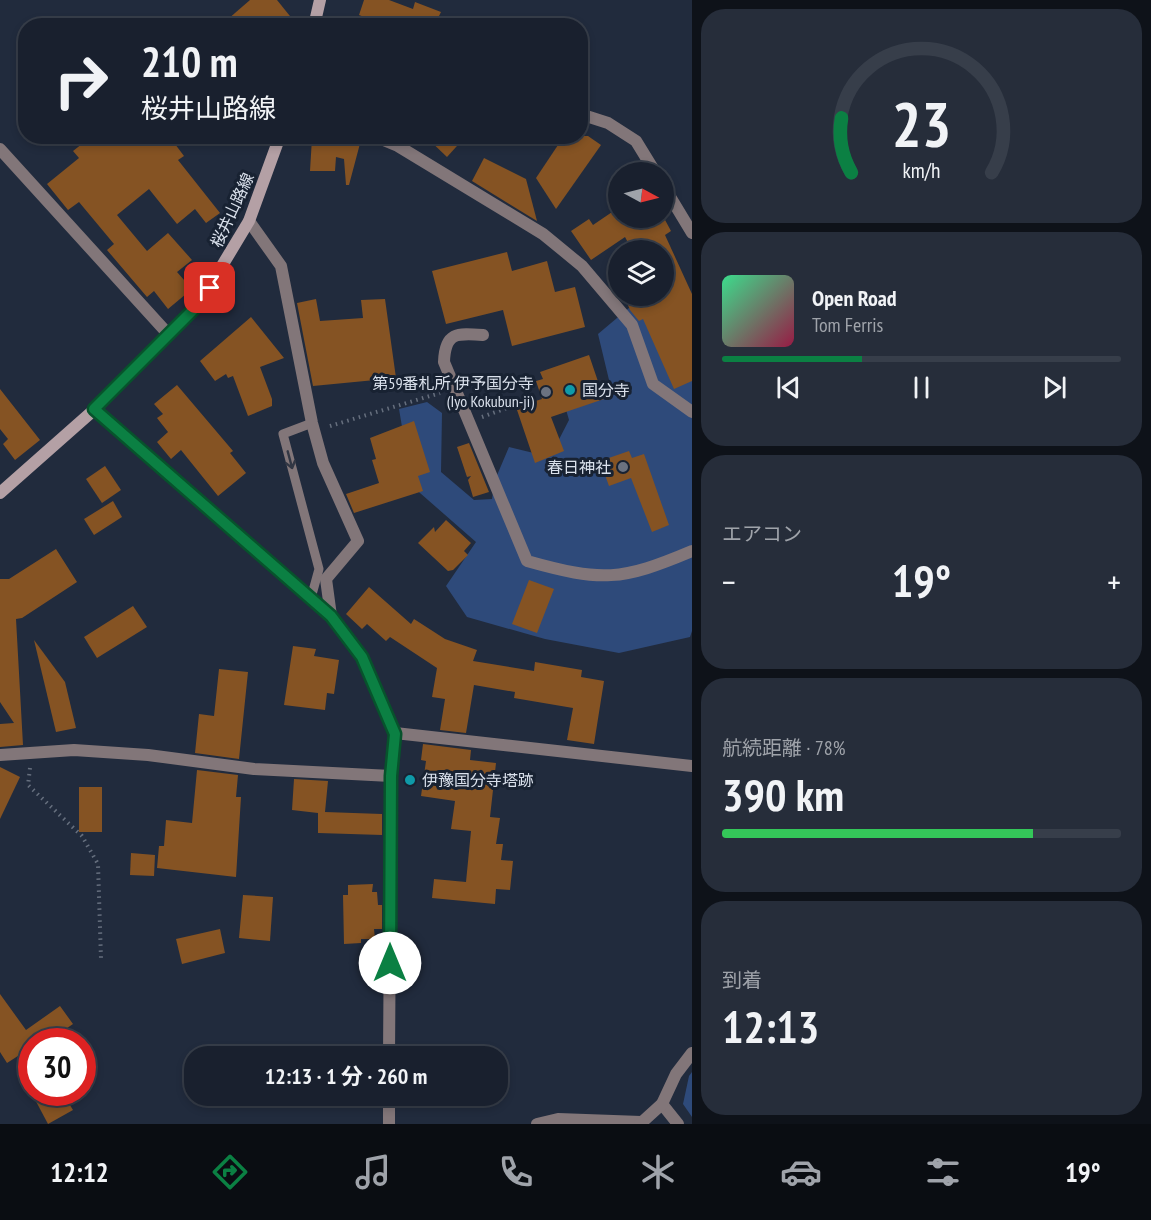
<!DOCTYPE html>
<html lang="ja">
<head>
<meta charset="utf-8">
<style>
  :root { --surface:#19202e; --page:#262d3a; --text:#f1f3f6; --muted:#9fa3aa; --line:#373e4a; --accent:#0b8043 }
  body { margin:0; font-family:"PT Sans Narrow","Noto Sans JP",sans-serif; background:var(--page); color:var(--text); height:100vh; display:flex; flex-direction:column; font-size:22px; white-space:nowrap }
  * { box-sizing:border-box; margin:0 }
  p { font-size:20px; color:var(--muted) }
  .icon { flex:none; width:33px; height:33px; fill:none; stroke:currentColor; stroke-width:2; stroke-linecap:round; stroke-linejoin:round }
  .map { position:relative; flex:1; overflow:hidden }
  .drawer { display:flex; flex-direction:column; gap:9px; padding:9px; background:#0e1219; width:459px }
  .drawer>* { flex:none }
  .guide { position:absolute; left:18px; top:18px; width:570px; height:126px; border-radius:24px; box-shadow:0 3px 9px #0003,0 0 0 2px var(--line); background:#19202e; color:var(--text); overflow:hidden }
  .needle { width:39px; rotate:97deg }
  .fabs { position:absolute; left:608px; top:162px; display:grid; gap:12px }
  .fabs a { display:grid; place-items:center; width:66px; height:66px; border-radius:50%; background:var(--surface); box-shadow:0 3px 9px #0003,0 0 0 2px var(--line); font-size:30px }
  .speed { position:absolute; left:18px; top:1028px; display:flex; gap:12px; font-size:30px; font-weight:700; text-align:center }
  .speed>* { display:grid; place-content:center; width:78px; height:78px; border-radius:50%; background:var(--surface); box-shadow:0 3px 9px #0003,0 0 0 2px var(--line); line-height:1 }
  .speed .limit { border:9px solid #d22; background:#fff; color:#111 }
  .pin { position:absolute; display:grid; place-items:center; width:51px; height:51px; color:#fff; margin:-26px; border-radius:12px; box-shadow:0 3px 9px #0006 }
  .me { position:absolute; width:66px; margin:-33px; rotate:0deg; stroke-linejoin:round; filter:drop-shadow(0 0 4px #0008) }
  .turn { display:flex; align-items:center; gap:21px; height:126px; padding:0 24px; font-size:27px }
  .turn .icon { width:78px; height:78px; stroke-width:2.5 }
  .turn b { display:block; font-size:42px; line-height:51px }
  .big { font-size:45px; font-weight:700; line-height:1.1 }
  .drawer .card { flex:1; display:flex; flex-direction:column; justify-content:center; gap:9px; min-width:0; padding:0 21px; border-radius:24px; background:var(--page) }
  .drawer .dial { align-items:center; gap:0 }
  .dial svg { height:156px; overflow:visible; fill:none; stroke:var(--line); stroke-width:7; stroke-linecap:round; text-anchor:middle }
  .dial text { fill:var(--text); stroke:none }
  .song { display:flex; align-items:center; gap:18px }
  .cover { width:72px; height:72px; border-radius:9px; background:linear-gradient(135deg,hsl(150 70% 55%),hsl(340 70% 35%)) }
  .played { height:6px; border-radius:3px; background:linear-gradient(90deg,var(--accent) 35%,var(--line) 35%) }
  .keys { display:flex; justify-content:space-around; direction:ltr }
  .heat { display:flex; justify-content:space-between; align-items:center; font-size:33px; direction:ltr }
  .charge { height:9px; border-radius:4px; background:linear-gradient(90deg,#34c759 78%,var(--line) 0) }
  .trip { position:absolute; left:184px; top:1046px; width:324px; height:60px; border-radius:24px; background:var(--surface); box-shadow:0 3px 9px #0003,0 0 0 2px var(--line); font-weight:700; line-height:60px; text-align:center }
  .tabs { display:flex; height:96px; justify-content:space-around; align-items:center; background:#0a0d12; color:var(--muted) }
  .tabs .icon { width:42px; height:42px }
  .tabs .active { color:var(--accent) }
  .tabs b { font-size:27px; color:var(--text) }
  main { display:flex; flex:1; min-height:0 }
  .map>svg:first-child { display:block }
  .green { fill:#2e4a7a }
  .building { fill:#855323 }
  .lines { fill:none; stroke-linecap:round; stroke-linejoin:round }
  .path { stroke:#666f7e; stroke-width:4; stroke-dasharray:1.5 4.5; stroke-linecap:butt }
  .lane { stroke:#827679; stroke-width:9 }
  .street { stroke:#827679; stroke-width:12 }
  .secondary { stroke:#b4a0a5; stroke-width:12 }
  .oneway { stroke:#323744 }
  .route-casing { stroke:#07532c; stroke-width:15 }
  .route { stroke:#0b8043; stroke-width:10 }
  .culture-dot { fill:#0f9aa8; stroke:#182232; stroke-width:2 }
  .worship-dot { fill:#6b7280; stroke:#182232; stroke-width:2 }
  .labels { text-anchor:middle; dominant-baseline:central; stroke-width:6; stroke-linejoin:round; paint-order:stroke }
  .street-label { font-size:16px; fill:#dae1ec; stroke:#182232 }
  .poi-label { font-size:16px; fill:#dae1ec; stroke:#182232; text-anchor:end }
</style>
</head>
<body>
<main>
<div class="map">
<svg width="692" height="1124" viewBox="0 0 692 1124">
  <rect width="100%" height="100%" fill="#212b3d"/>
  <g class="green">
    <path d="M636 302 692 376V631L690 637 619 653 545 639 467 617 446 586 476 542 412 486 399 409 427 402 442 413 441 472 474 500 492 499 495 480 509 447 550 457 569 420 563 399 609 380 598 334Z"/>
    <path d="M692 1072V1117L683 1104 689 1076Z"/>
  </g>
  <g class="building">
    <path d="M250 0H277L298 26H220Z"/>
    <path d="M364 0H389L413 9 415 2 441 12 438 18 452 26H387L359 15Z"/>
    <path d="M92 136H169L184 156 178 160 220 213 206 223 195 209 177 224 149 189 117 215 147 251 168 233 192 260 177 272 192 289 168 309 154 291 147 297 107 250 114 244 79 202 68 210 47 184 79 158 73 151Z"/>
    <path d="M342 136H362L349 185H346L344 159 336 157 335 171H310L312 138Z"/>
    <path d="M425 136H466L447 157Z"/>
    <path d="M564 136H588L601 145 556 209 536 178Z"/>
    <path d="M484 158 526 179 537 221 472 181Z"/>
    <path d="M618 208V218H664L671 231 665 235 692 294V381L674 389 643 319 639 321 630 310 624 296H663V250H632L625 237 591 260 571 231 589 219 593 225Z"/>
    <path d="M507 252 512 271 547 261 555 292 575 287 585 327 512 346 503 310 446 324 432 271Z"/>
    <path d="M316 299 320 321 363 318 361 300 385 299 396 378 313 386 297 303Z"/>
    <path d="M251 317 284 358 260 367 272 399V406L248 416 233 376 228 378 226 374 215 381 200 361Z"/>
    <path d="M589 355 604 399 551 417 564 451 535 463 516 407 542 399 536 381 543 379 540 372Z"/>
    <path d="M177 385 233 451 230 453 246 473 218 496 181 450 171 459 157 442 168 432 157 418 163 414 154 404Z"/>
    <path d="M0 389 40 440 15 460 3 444 8 439 0 429Z"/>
    <path d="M414 421 430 472 418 476 423 491 354 513 346 494 379 483 372 460 376 459 370 438Z"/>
    <path d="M469 443 489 492 473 497 468 480 471 476 467 477 457 447Z"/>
    <path d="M629 451 632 458 644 454 669 525 652 532 631 478 609 486 600 461Z"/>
    <path d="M105 466 121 490 102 503 86 479Z"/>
    <path d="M113 501 122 517 94 535 84 519Z"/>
    <path d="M446 520 471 543 464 551 468 555 453 570 448 571 418 543 434 527 435 532Z"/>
    <path d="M56 549 77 582 22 618 16 619 23 745 0 747V724L14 723 0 702V579H9Z"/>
    <path d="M529 580 554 589 537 633 512 624Z"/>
    <path d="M369 587 411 624 414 619 445 639 477 650 473 661 534 671 535 662 582 670 581 677 604 681 594 744 567 740 573 708 514 698 515 692 474 685 466 733 440 730 445 699 432 697 437 668 390 637 386 641 367 624 362 629 346 614Z"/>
    <path d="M133 606 147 627 97 658 84 637Z"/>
    <path d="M34 640 65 682 76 728 56 732Z"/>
    <path d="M293 646 316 649 314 656 339 660 334 694 327 693 325 710 284 705Z"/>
    <path d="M219 669 248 672 239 759 195 753 199 714 214 716Z"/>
    <path d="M423 744 471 750 470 760 496 763 490 817 500 818 496 844H503L501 860 513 861 510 890 496 889 495 904 432 898 434 879 466 882 471 831 451 829 455 801 421 796 426 761 421 760Z"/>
    <path d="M0 767 20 777 0 819Z"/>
    <path d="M197 770 238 775 236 797H241L236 877 157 868 159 846H164L166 820 192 823Z"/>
    <path d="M294 779 328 781 325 812 382 814V835L318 833V813L292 810Z"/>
    <rect x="79" y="787" width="23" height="45"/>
    <path d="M131 853 155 855 154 876 130 875Z"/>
    <path d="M373 884 372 892H377L378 905H382V929H374L375 939H361V943L344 944 343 895H348V885Z"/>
    <path d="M243 895 273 897 270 941 239 938Z"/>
    <path d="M220 929 225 953 182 964 176 939Z"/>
    <path d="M0 994 26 1030 60 1006 73 1024 48 1041H32V1047L7 1063 0 1052Z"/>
    <path d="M31 1092H62L73 1110 48 1124Z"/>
  </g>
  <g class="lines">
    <g class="path">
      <path d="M482 417 538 397"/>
      <path d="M330 426 440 393"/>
      <path d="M30 768 28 785 82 836 98 864 101 959"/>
    </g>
    <path class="lane" d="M311 598 319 569 283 434 312 423"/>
    <g class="street">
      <path d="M580 114 608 123 636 141 655 172"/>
      <path d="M374 136 398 146 543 234 582 266 632 325 653 384 692 412"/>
      <path d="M0 149 169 335"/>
      <path d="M663 185 692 233"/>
      <path d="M249 221 281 266 312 423 323 463 358 541 326 579 331 616"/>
      <path d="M483 335C457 333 445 332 444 362L527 561C602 582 621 581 692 551"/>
      <path d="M95 409 331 616 362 657 395 733 391 776 389 1056"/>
      <path d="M395 733 692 766"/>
      <path d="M0 755 74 750 148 755 254 769 391 776"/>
      <path d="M662 1104 678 1124"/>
      <path d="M389 1124V1095"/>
      <path d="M537 1124 558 1119 641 1122"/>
      <path d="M640 1124 662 1104 676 1074 692 1053"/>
    </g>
    <g class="secondary">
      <path d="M314 26 320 0"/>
      <path d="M0 493 95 409 199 304 249 221 280 136"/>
    </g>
  </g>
  <defs><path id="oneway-shaft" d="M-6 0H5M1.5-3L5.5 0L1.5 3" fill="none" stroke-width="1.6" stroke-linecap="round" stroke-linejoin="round" transform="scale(1.5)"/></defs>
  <use class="oneway" href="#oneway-shaft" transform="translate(290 460) rotate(75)"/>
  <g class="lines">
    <defs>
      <path id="route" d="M210 288 199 304 94 409 331 616 362 657 395 734 391 776 390 963"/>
    </defs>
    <use href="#route" class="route-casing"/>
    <use href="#route" class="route"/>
  </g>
  <g class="culture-dot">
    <circle cx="570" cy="390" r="6"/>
    <circle cx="410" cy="780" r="6"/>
  </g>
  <g class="worship-dot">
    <circle cx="546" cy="392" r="6"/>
    <circle cx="623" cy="467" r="6"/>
  </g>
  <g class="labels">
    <g class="street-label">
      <text transform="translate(232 210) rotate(-65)">桜井山路線</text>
    </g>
    <g class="poi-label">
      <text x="534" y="383">第59番札所 伊予国分寺<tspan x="534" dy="18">(Iyo Kokubun-ji)</tspan></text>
      <text x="582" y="390" text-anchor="start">国分寺</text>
      <text x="611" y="467">春日神社</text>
      <text x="422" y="780" text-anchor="start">伊豫国分寺塔跡</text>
    </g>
  </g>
</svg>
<div class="fabs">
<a><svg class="needle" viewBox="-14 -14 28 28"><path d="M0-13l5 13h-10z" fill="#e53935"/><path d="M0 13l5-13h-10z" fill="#9fa3aa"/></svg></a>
<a><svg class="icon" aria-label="layers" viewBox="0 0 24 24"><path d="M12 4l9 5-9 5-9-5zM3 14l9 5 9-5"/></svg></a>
</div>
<div class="speed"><div class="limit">30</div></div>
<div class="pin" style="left:210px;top:288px;background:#d93025"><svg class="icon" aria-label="arrive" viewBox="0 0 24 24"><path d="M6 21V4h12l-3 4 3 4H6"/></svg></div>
<svg class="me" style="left:390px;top:963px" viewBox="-20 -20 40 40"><circle r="19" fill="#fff"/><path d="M0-13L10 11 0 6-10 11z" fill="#0b8043"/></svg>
<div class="trip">12:13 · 1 分 · 260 m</div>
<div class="guide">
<div class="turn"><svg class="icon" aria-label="right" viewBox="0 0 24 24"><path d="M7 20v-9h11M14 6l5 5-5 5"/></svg><div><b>210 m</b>桜井山路線</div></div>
</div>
</div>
<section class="drawer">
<div class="card dial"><svg viewBox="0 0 100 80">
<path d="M14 69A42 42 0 1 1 86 69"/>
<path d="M14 69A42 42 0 0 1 9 41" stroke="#0b8043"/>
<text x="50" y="56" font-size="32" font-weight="700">23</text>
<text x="50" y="72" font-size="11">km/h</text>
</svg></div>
<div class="card">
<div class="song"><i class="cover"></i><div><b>Open Road</b><p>Tom Ferris</p></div></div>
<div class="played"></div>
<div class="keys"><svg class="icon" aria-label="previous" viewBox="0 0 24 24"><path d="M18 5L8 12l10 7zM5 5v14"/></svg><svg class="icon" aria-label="pause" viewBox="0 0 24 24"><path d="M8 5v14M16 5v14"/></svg><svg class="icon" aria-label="next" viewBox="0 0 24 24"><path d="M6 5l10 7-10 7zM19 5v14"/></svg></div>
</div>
<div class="card"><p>エアコン</p>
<div class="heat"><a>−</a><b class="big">19°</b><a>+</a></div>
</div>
<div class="card"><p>航続距離 · 78%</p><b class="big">390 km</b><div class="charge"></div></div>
<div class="card"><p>到着</p><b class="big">12:13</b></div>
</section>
</main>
<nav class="tabs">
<b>12:12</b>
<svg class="icon active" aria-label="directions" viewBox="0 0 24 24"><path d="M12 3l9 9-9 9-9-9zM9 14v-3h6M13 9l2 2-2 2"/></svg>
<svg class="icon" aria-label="music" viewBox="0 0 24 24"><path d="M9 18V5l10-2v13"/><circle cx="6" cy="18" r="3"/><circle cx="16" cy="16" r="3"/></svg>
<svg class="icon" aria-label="phone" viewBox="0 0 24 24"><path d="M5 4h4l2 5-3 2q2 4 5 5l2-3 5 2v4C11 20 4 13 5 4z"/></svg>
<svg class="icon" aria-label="climate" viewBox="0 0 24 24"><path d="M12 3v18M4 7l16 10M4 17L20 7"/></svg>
<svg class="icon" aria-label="car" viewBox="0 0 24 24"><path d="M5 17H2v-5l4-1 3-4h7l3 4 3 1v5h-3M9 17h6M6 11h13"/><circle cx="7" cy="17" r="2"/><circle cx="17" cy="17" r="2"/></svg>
<svg class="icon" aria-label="filters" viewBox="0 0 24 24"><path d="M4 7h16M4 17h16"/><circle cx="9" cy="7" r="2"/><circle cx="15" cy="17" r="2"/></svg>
<b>19°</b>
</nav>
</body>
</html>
